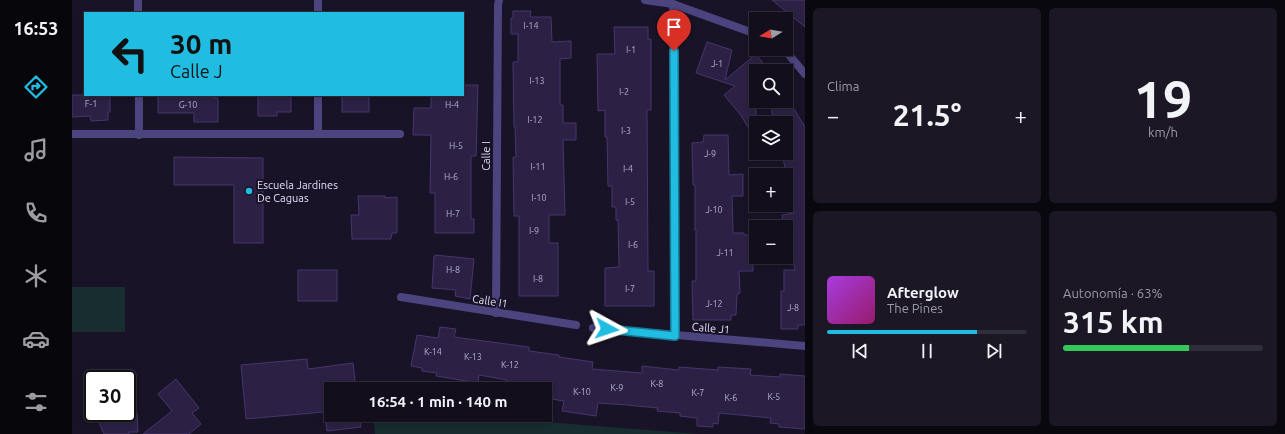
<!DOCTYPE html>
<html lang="es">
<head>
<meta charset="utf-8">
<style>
  :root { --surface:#120e1c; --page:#1b1725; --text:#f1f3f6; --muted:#9c9ca3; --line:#312e3b; --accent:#21bce2 }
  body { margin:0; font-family:Ubuntu,sans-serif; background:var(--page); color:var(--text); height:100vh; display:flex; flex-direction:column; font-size:15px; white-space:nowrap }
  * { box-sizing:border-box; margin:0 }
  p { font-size:13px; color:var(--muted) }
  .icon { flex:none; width:22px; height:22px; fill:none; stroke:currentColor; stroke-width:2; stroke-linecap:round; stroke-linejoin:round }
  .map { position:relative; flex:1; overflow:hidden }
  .details { display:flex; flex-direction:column; gap:8px; padding:8px; background:#0a080f; width:480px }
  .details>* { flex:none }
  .banner { position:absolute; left:12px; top:12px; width:380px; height:84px; border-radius:0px; box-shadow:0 2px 6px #0003,0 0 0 1px var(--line); background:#21bce2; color:#111; overflow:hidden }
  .needle { width:26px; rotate:259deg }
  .controls { position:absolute; left:677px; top:12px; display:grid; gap:8px }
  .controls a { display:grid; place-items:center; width:44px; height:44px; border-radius:0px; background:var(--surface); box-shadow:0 2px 6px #0003,0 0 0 1px var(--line); font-size:20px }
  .speed { position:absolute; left:12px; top:370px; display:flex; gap:8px; font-size:20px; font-weight:700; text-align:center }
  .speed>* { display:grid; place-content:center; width:52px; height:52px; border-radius:50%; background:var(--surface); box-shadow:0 2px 6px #0003,0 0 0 1px var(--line); line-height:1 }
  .speed .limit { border:2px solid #111; border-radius:6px; background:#fff; color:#111 }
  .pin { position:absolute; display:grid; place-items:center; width:34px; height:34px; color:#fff; margin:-41px -17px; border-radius:50% 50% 50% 0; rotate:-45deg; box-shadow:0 0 4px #0007 }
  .pin .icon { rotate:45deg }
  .me { position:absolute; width:44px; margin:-22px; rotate:95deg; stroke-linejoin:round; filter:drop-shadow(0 0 3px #0008) }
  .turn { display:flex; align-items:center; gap:14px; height:84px; padding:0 20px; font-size:18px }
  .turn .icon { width:52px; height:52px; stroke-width:2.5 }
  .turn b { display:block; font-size:28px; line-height:34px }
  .big { font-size:30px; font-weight:700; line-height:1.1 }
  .details .widget { flex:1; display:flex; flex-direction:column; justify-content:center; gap:6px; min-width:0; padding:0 14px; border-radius:6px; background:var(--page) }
  .details .dial { align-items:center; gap:0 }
  .dial b { font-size:52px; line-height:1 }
  .song { display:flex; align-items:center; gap:12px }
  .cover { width:48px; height:48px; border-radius:6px; background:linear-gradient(135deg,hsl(280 70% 55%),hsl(320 70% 35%)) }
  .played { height:4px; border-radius:2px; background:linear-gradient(90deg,var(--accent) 75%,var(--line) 75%) }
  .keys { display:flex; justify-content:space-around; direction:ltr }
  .heat { display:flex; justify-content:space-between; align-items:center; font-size:22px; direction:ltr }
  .charge { height:6px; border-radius:3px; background:linear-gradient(90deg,#34c759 63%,var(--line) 0) }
  .details .tiles { flex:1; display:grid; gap:8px; grid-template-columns:repeat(2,1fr) }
  .trip { position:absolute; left:252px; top:382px; width:228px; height:40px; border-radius:0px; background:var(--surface); box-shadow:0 2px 6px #0003,0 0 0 1px var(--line); font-weight:700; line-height:40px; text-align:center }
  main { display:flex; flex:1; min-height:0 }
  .menu { display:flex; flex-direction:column; width:72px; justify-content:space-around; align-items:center; background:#07060b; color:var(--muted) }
  .menu .icon { width:28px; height:28px }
  .menu .active { color:var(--accent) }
  .menu b { font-size:18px; color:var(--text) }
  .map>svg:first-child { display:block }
  .green { fill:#172d2f }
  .building { fill:#2c2144; stroke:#47366d }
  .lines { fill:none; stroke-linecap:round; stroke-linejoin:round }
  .minor { stroke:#4c447f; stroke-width:8 }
  .route-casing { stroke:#157a93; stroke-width:10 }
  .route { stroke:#21bce2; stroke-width:7 }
  .poi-dot { fill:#21bce2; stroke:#181326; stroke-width:1.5 }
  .labels { text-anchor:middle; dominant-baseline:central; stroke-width:4; stroke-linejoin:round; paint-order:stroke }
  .number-label { font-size:9px; fill:#b5adcc }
  .street-label { font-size:11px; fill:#e3dcfa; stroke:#181326 }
  .poi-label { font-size:11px; fill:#e3dcfa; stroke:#181326; text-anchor:start }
</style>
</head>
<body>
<main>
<nav class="menu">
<b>16:53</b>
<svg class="icon active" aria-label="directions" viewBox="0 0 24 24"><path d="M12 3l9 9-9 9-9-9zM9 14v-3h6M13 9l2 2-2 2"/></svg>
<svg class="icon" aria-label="music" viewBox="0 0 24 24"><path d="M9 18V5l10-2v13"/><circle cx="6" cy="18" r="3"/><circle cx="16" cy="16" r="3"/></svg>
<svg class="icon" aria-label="phone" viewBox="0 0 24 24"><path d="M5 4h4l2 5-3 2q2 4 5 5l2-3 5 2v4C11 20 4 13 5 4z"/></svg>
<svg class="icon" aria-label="climate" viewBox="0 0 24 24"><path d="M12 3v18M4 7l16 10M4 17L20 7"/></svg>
<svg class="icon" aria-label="car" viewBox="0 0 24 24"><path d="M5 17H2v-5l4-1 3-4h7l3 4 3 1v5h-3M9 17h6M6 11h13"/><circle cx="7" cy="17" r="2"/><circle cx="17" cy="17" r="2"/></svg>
<svg class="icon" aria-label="filters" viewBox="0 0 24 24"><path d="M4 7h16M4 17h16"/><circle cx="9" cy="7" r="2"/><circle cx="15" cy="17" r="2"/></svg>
</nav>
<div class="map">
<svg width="733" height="434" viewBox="0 0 733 434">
  <rect width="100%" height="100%" fill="#181326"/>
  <g class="green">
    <rect x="0" y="287" width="53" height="45"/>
    <path d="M301 415H386L627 434H303Z"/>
  </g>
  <g class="building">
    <path d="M700 0H733V27Z"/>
    <path d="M441 11H459L458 17H479L480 42 499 41V58L488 59V105H491V123H504V140H491L493 215H477V243H486V296H447V216H442L441 157H444L443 127H442L441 62H446V34H439V18H441Z"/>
    <path d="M542 27H576V39H579V110H575L576 271H582V306H533V268L547 267 546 220H544V207H540V186H536L535 137H533V110L526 111 525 54H543Z"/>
    <path d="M635 42 660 50 653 80 684 54 697 71H684V140L668 114 652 95 663 86 624 73Z"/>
    <path d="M391 85H406L404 156H399V219H402V233H363V193H358L359 135H341L342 108H359V95H391Z"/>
    <path d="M0 95H38V112H36V120L19 121 18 116 0 117Z"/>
    <path d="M86 95H142V98H146V122H122V113H86Z"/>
    <path d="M186 95H219V112H205V116H186Z"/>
    <rect x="270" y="95" width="27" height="17"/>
    <path d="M714 96 733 127V325H726V329H709V291H712V270H723L717 240H714V227H712L710 215 722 213 710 153H714V123H702L698 101H714Z"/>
    <path d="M632 135H656L657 175 671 174V196H660L661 233H672V235H681V271H667L668 293 665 294 664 315H659V320H621L620 281H624V230H623V185H621L620 143 631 142Z"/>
    <path d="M102 157 191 158V243H162V185H102Z"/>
    <path d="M286 196H313V198L325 197V233H320L319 239H280L279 215H287Z"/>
    <path d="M363 255 402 259 398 299 383 296 384 290 360 288 362 256H363Z"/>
    <rect x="226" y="270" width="39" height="31"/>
    <path d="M368 327 384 329 382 337 457 347V351L487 355V357L521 362 520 369 570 373V366L607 370V367L646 370V367L679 369 678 375 708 377V374L733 376V429L707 427V424L698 423 699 418 647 413 646 424 641 423V427L625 426V418L608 416V413L585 411 586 408 555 405 526 403 524 416 490 411 492 401 473 398V389H433L435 380 407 375 406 383 364 376 365 373 350 371V368L339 366 345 335 366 338Z"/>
    <path d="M235 359 236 369 281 363 284 389H259V415H288L289 427 255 431 252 412 174 419 169 365Z"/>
    <path d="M104 379 127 408 120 413 129 424 117 434H71L100 411 86 394Z"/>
    <path d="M23 413H65L66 432H57V434H32Z"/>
  </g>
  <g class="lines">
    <g class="minor">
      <path d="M66 0V13"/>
      <path d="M246 0V13"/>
      <path d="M573 0 601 4 684 34"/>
      <path d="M601 4 603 336"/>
      <path d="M712 49 733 74"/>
      <path d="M67 95V135"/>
      <path d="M246 95V134"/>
      <path d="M0 134H328"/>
      <path d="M329 297 504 325"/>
      <path d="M424 313 426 5 427 0"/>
      <path d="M521 328 733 346"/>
    </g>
  </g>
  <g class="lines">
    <defs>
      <path id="route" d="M535 329 603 336 602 51"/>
    </defs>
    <use href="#route" class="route-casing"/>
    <use href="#route" class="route"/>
  </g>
  <circle class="poi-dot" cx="177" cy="191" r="4"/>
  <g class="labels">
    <g class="number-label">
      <text x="459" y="26">I-14</text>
      <text x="559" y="50">I-1</text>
      <text x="645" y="64">J-1</text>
      <text x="465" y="81">I-13</text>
      <text x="552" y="92">I-2</text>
      <text x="19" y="104">F-1</text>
      <text x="116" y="105">G-10</text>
      <text x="380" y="105">H-4</text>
      <text x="463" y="120">I-12</text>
      <text x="554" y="131">I-3</text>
      <text x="384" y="146">H-5</text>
      <text x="638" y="154">J-9</text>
      <text x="466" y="167">I-11</text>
      <text x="556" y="169">I-4</text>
      <text x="379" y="177">H-6</text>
      <text x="467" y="198">I-10</text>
      <text x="558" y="202">I-5</text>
      <text x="642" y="210">J-10</text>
      <text x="381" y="214">H-7</text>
      <text x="462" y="231">I-9</text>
      <text x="561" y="245">I-6</text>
      <text x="653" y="253">J-11</text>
      <text x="381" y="270">H-8</text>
      <text x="466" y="279">I-8</text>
      <text x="558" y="289">I-7</text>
      <text x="642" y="304">J-12</text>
      <text x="721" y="308">J-8</text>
      <text x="361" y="352">K-14</text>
      <text x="401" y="357">K-13</text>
      <text x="438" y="365">K-12</text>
      <text x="585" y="384">K-8</text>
      <text x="545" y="388">K-9</text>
      <text x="510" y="392">K-10</text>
      <text x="626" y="393">K-7</text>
      <text x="702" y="397">K-5</text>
      <text x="659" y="398">K-6</text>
    </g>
    <g class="street-label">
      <text transform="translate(414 156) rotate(-90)">Calle I</text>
      <text transform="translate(418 301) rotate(9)">Calle I1</text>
      <text transform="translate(639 328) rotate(5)">Calle J1</text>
    </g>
    <g class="poi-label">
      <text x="185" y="185">Escuela Jardines<tspan x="185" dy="13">De Caguas</tspan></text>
    </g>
  </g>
</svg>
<div class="controls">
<a><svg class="needle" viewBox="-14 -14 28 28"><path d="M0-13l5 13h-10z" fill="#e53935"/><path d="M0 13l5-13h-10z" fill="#9c9ca3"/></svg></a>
<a><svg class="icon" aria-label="search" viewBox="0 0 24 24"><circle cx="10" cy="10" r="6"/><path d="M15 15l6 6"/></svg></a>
<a><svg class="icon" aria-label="layers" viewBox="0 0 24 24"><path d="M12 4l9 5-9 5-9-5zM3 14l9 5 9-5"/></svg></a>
<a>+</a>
<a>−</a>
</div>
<div class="speed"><div class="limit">30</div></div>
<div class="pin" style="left:602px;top:51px;background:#d93025"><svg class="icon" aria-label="arrive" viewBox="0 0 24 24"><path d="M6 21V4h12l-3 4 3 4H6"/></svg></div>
<svg class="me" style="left:535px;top:329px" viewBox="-20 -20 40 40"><path d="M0-17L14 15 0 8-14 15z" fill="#21bce2" stroke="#fff" stroke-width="4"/></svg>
<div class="trip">16:54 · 1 min · 140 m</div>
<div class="banner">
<div class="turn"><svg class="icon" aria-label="left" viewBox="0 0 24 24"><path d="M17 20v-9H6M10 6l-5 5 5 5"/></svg><div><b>30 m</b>Calle J</div></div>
</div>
</div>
<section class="details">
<div class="tiles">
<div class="widget"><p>Clima</p>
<div class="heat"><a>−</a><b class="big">21.5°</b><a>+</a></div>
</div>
<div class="widget dial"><b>19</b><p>km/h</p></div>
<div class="widget">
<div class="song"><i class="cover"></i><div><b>Afterglow</b><p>The Pines</p></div></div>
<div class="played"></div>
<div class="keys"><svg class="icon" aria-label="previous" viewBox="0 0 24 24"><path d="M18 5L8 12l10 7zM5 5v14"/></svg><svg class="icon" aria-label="pause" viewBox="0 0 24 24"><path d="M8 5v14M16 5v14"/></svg><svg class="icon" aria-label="next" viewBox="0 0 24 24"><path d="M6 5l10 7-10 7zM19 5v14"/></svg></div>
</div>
<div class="widget"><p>Autonomía · 63%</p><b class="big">315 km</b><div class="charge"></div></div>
</div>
</section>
</main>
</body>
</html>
